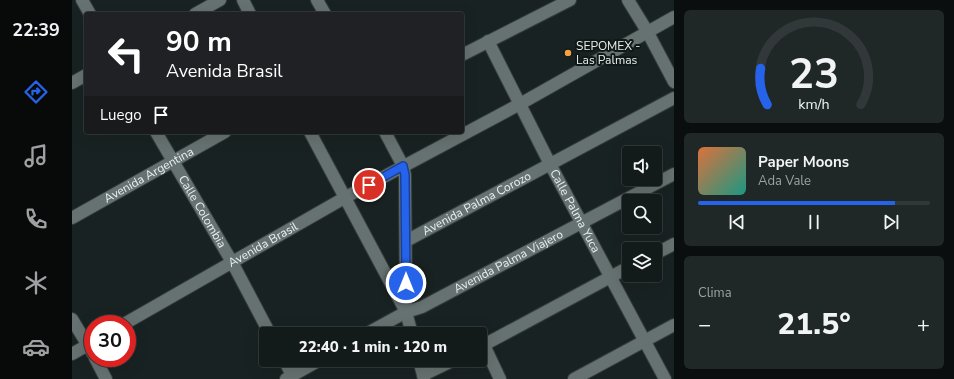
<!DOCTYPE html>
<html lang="es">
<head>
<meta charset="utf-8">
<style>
  :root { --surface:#131a1a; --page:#202727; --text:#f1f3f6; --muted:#9da1a2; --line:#323839; --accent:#2563eb }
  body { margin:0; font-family:"Nunito Sans",sans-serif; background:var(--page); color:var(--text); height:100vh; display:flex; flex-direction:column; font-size:15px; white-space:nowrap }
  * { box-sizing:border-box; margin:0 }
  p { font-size:13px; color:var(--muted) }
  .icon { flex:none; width:22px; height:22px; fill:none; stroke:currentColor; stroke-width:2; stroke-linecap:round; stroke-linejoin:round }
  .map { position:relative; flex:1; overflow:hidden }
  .side { display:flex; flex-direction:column; gap:10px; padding:10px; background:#0a0e0e; width:280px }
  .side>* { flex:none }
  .guide { position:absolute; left:12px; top:12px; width:380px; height:122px; border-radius:4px; box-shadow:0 4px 16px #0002,0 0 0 1px var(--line); background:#202124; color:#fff; overflow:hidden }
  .fabs { position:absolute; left:550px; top:146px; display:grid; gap:8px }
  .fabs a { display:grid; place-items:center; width:40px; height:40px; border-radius:4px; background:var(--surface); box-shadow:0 4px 16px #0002,0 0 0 1px var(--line); font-size:20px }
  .speed { position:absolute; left:12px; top:315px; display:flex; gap:8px; font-size:20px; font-weight:700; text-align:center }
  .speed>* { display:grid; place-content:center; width:52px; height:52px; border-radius:50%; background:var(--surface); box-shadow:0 4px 16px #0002,0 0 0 1px var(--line); line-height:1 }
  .speed .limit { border:6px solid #d22; background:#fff; color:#111 }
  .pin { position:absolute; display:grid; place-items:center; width:34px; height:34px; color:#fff; margin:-17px; border:2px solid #fff; border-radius:50%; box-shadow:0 1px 4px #0007 }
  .me { position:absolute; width:44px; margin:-22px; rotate:0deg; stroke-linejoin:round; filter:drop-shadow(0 0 3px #0008) }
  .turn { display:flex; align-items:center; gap:14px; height:84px; padding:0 16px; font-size:18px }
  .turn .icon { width:52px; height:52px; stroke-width:2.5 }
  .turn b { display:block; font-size:28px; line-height:34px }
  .then { display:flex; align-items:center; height:38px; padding:0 16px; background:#0003; gap:8px; font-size:15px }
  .big { font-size:30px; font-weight:800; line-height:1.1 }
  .side .tile { flex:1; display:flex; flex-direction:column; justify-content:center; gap:6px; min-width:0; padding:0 14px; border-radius:6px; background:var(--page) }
  .side .dial { align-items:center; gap:0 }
  .dial svg { height:104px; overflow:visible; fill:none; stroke:var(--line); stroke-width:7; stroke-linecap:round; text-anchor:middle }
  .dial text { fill:var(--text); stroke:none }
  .song { display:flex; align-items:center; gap:12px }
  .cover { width:48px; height:48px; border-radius:6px; background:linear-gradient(135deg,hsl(20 70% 55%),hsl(170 70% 35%)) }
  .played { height:4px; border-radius:2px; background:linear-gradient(90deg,var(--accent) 85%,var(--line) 85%) }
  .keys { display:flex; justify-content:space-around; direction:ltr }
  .heat { display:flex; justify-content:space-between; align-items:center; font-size:22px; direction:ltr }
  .trip { position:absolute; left:187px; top:327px; width:228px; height:40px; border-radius:4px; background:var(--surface); box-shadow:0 4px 16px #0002,0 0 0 1px var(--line); font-weight:800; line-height:40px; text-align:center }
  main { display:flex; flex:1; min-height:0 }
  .menu { display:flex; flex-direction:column; width:72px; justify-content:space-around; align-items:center; background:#080a0a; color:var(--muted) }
  .menu .icon { width:28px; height:28px }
  .menu .on { color:var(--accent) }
  .menu b { font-size:18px; color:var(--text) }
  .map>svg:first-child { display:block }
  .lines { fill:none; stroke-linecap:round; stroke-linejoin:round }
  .minor-casing { stroke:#363e3d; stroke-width:14 }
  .minor { stroke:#667271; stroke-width:12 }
  .route-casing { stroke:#184099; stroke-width:10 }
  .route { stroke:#2563eb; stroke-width:7 }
  .poi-dot { fill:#f4a344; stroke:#101918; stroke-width:1.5 }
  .labels { text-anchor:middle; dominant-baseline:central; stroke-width:4; stroke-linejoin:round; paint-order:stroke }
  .poi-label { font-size:12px; fill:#e9efef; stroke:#101918; text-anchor:start }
  .street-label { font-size:12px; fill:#e9efef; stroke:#101918 }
</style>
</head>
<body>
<main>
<nav class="menu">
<b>22:39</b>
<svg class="icon on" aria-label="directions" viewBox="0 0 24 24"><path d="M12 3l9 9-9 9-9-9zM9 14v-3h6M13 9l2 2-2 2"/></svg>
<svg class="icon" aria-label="music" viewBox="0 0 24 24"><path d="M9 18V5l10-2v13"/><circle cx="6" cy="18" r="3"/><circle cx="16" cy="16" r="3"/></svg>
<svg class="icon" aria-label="phone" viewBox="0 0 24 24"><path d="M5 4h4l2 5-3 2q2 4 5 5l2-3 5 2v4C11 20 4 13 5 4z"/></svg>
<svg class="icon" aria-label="climate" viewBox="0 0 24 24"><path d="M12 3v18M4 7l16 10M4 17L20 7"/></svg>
<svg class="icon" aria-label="car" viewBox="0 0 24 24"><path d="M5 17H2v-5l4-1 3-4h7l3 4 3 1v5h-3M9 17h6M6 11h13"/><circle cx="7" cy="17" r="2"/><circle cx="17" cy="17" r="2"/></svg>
</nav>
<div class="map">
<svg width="602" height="379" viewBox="0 0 602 379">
  <rect width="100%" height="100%" fill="#192222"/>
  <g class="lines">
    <defs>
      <g id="minor">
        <path d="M10 0 18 14"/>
        <path d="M171 0 178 14"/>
        <path d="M245 0 253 14"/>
        <path d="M556 0 575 31 602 82"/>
        <path d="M123 14 148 0"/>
        <path id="s1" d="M416 41 478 164 593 379"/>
        <path d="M390 55 498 0"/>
        <path d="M0 83 14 75"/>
        <path id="s2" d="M84 132 160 262 198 334"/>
        <path d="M238 132 334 312 340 334"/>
        <path d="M313 132 331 166 333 175 334 310"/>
        <path id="s3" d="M0 218 153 132"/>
        <path id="s4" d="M334 241 602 98"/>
        <path d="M583 254 602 244"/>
        <path d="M0 319 21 354"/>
        <path id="s5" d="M52 324 274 197 448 104 602 17"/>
        <path id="s6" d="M294 334 334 312 350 307 602 174"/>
        <path d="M412 345 428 379"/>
        <path d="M408 347 557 267"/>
        <path d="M0 354 21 342"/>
        <path d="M23 358 34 379"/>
        <path d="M212 360 220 375"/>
        <path d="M347 360 352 379"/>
        <path d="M351 375 382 360"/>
        <path d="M214 379 248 360"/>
        <path d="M502 379 602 325"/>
      </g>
    </defs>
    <use href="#minor" class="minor-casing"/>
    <use href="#minor" class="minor"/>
  </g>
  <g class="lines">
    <defs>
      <path id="route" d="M297 185 331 166 333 175 334 283"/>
    </defs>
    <use href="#route" class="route-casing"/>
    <use href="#route" class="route"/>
  </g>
  <circle class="poi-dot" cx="496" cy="53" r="4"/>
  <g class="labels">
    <g class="poi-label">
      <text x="504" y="46">SEPOMEX -<tspan x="504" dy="14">Las Palmas</tspan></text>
    </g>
    <g class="street-label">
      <text stroke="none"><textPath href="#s3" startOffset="88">Avenida Argentina</textPath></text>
      <text stroke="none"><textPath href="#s4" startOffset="80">Avenida Palma Corozo</textPath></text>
      <text stroke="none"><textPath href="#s1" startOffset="191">Calle Palma Yuca</textPath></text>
      <text stroke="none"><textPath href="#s2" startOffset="92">Calle Colombia</textPath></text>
      <text stroke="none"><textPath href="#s5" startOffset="160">Avenida Brasil</textPath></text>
      <text stroke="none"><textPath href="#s6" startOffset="160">Avenida Palma Viajero</textPath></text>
    </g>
  </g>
</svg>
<div class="fabs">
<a><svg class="icon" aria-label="sound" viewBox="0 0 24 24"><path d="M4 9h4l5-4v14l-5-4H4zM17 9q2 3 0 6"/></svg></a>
<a><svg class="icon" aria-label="search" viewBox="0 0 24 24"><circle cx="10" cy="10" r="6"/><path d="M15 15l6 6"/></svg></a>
<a><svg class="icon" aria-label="layers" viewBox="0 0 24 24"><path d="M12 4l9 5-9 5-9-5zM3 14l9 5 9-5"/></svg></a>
</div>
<div class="speed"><div class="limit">30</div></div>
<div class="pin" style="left:297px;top:185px;background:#d93025"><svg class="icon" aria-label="arrive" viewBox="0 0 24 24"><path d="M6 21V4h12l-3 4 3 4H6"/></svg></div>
<svg class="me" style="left:334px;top:283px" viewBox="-20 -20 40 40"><circle r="17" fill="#2563eb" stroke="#fff" stroke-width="3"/><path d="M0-11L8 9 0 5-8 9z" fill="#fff"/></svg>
<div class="trip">22:40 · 1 min · 120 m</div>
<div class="guide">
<div class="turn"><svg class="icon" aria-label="left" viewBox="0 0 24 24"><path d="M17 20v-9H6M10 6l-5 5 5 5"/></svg><div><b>90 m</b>Avenida Brasil</div></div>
<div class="then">Luego<svg class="icon" aria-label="arrive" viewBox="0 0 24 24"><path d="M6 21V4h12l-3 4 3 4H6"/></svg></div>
</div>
</div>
<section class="side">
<div class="tile dial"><svg viewBox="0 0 100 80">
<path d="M14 69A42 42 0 1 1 86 69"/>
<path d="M14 69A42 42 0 0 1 9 41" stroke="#2563eb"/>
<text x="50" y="56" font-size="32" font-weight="700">23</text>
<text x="50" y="72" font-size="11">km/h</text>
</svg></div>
<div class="tile">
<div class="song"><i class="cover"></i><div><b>Paper Moons</b><p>Ada Vale</p></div></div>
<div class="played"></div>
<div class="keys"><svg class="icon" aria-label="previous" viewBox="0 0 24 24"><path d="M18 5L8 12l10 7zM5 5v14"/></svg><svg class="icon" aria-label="pause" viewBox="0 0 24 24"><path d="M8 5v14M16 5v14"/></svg><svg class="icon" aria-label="next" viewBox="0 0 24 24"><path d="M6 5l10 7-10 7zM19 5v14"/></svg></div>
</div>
<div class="tile"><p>Clima</p>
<div class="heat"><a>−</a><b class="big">21.5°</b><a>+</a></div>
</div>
</section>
</main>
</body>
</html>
